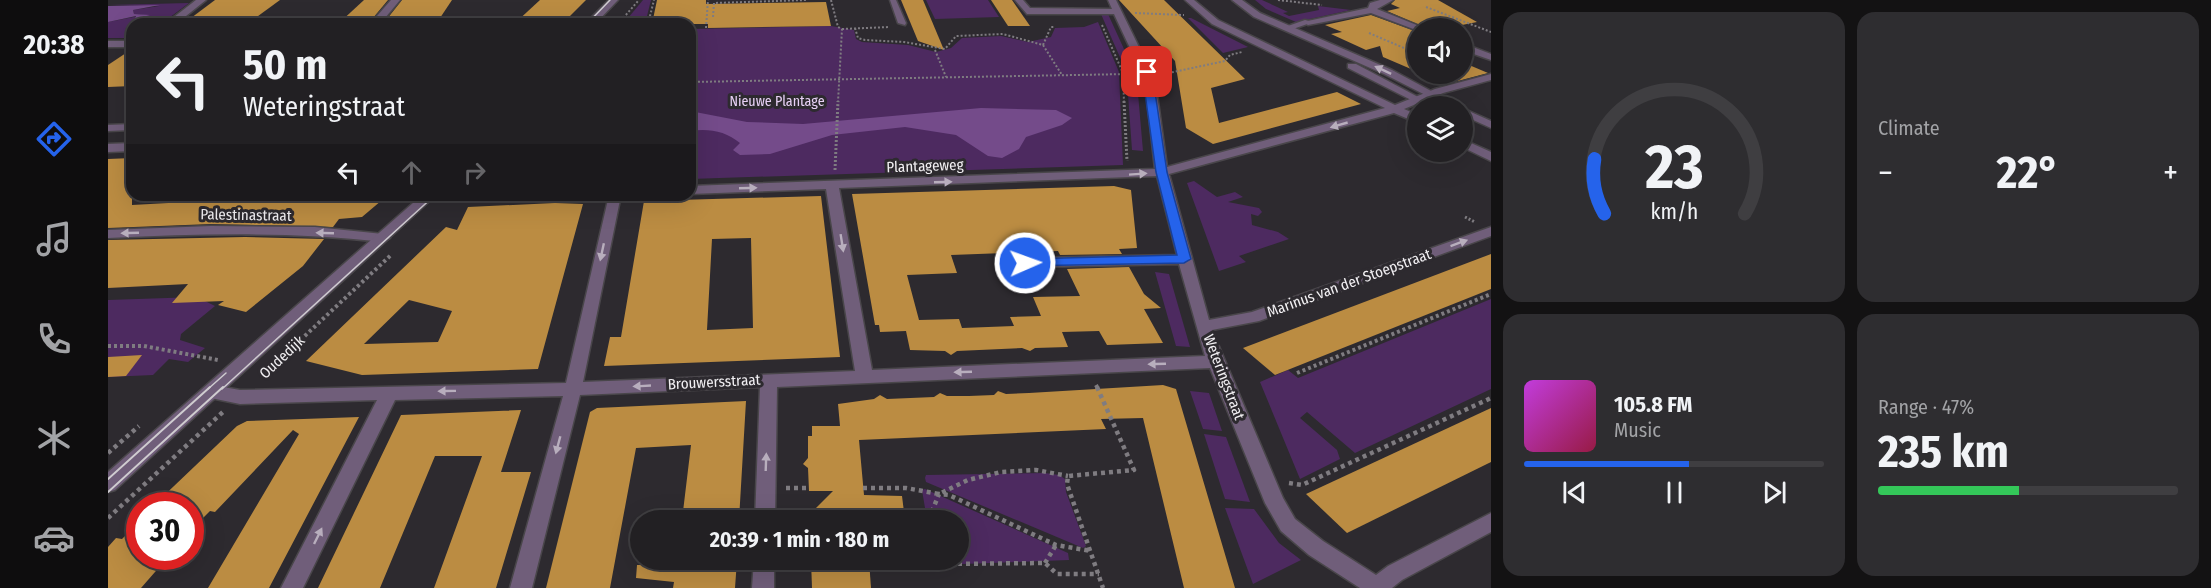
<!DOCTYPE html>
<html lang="en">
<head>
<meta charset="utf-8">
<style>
  :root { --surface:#222023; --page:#2e2d30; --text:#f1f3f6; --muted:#a2a3a6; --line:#3f3e41; --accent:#2563eb }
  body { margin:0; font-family:"Fira Sans Condensed",sans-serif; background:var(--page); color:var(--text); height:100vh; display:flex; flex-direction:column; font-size:22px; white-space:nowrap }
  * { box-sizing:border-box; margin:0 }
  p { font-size:20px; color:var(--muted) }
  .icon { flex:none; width:33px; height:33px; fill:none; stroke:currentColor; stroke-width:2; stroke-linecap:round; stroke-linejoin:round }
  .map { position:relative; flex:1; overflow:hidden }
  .details { display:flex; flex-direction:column; gap:12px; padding:12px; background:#131213; width:720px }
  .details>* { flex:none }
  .top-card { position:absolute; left:18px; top:18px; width:570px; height:183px; border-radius:18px; box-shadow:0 6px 24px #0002,0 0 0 2px var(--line); background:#222023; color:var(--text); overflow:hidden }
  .buttons { position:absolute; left:1299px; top:18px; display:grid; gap:12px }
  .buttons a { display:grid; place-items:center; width:66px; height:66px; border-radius:50%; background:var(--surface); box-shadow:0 6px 24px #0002,0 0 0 2px var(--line); font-size:30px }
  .speed { position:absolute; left:18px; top:492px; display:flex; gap:12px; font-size:30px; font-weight:700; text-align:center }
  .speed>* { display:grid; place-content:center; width:78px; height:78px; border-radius:50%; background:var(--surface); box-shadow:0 6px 24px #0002,0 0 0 2px var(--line); line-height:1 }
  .speed .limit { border:9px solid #d22; background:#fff; color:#111 }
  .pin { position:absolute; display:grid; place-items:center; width:51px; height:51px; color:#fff; margin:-26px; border-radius:12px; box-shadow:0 3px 9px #0006 }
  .me { position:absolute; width:66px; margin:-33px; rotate:88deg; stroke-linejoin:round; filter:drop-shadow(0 0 4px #0008) }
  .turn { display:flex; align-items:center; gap:21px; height:126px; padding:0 18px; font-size:27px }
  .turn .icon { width:78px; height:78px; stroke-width:2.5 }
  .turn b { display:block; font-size:42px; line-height:51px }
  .lanes { display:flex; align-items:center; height:57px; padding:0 18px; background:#0003; justify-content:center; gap:30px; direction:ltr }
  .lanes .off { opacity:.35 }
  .big { font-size:45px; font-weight:700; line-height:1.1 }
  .details .widget { flex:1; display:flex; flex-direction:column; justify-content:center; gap:9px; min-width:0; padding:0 21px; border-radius:18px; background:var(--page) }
  .details .dial { align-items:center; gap:0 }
  .dial svg { height:156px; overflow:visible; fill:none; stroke:var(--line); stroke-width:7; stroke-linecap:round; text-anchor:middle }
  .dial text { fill:var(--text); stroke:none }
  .song { display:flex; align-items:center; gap:18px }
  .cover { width:72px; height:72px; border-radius:9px; background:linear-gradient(135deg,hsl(290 70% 55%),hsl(340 70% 35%)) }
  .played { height:6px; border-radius:3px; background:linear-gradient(90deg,var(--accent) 55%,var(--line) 55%) }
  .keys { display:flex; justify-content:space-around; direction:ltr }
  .heat { display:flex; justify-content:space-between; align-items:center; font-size:33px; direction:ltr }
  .charge { height:9px; border-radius:4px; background:linear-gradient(90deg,#34c759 47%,var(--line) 0) }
  .details .tiles { flex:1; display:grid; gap:12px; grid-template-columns:repeat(2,1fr) }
  .trip { position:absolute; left:522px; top:510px; width:339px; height:60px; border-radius:30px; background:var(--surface); box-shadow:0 6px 24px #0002,0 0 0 2px var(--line); font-weight:700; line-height:60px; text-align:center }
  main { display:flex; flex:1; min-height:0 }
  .dock { display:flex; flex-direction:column; width:108px; justify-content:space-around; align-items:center; background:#0e0d0e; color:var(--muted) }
  .dock .icon { width:42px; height:42px }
  .dock .selected { color:var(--accent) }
  .dock b { font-size:27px; color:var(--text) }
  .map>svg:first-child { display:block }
  .green { fill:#4d2a60 }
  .water { fill:#744b8a }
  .building { fill:#bb8c42; fill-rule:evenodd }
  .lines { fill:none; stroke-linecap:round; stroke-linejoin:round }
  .service-casing { stroke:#49464a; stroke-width:3 }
  .pedestrian-casing { stroke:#49464a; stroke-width:3 }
  .minor-casing { stroke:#49464a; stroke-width:3 }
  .tertiary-casing { stroke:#49464a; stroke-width:3 }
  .path-far3 { stroke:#7f7c81; stroke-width:2; stroke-dasharray:2 2; stroke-linecap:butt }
  .path-far2 { stroke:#7f7c81; stroke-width:3; stroke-dasharray:2 2; stroke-linecap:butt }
  .path-far1 { stroke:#7f7c81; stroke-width:4; stroke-dasharray:3 3; stroke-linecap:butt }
  .path { stroke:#7f7c81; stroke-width:4.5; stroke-dasharray:4 4; stroke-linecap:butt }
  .service { fill:#705e7a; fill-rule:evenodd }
  .pedestrian { fill:#705e7a; fill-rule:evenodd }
  .minor { fill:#705e7a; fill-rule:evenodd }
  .tertiary { fill:#705e7a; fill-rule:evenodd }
  .tram-far1 { stroke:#cfccd0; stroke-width:1.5 }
  .tram { stroke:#cfccd0; stroke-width:2 }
  .oneway { fill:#b8aebd }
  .route { fill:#2563eb; stroke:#184099; stroke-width:1.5 }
  .labels { text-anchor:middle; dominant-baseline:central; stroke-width:6; stroke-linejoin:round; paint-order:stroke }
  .far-park-label { font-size:14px; fill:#e8d1f6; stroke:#2d2a2f }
  .street-label { font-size:15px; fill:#f2f0f3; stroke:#2d2a2f }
</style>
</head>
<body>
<main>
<nav class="dock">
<b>20:38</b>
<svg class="icon selected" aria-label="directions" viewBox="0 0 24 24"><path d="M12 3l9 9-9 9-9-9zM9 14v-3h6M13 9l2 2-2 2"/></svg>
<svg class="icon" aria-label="music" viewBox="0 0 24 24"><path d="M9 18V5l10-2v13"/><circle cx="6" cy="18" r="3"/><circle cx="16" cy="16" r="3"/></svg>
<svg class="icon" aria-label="phone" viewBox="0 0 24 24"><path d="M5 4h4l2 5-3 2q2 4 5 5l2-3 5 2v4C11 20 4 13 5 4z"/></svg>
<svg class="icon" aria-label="climate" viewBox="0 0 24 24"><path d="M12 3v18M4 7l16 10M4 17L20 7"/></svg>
<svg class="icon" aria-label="car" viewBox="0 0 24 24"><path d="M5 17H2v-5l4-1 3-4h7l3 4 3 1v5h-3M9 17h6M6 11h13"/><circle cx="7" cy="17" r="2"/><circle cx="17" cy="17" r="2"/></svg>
</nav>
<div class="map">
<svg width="1383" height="588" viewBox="0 0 1383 588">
  <rect width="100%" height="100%" fill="#2d2a2f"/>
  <g class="green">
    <path d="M535 0H543L537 24H515Z"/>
    <path d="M818 0H880L891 17 827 19Z"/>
    <path d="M1147 0H1154L1180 12 1175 13 1181 16 1211 10 1210 6 1243 10 1188 22 1158 9Z"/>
    <path d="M81 3 53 24 13 25 24 24V38H0V22L36 15 26 14 25 10 51 6 0 5Z"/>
    <path d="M993 14H1000L1026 71H1018Z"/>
    <path d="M1080 18H1083L1140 47 1115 53Z"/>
    <path d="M990 22 1011 72 1015 165 582 179V29L723 26 746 30 748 39 754 42 800 45 828 52 843 48 854 38 893 36 920 42 943 37 947 28 976 27Z"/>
    <path d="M1019 81 1029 82 1035 151 1024 150Z"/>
    <path d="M1086 181 1109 197 1127 192 1135 197 1120 202 1151 208 1154 212 1150 216 1143 214 1144 225 1170 232 1181 239 1131 256 1138 262 1111 271 1079 183Z"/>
    <path d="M1047 272 1061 274 1082 347 1068 346Z"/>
    <path d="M89 297 107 306 73 334 72 340 97 348 80 362 61 359 45 375 0 377V300Z"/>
    <path d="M1383 299V389L1247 453 1199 412 1192 418 1229 450 1232 459 1192 479 1152 382 1180 370 1190 378Z"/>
    <path d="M1082 391 1101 393 1114 431 1095 429Z"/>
    <path d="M1096 434 1118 437 1142 502 1117 499Z"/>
    <path d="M937 473 951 475 957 479 958 492 978 546 975 548 818 482 817 478 818 475Z"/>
    <path d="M817 489 960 553 961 560 827 565 826 560H850V520H819L814 490Z"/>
    <path d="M1117 508 1146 509 1171 543 1193 560 1145 584Z"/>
  </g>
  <g class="water">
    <path d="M52 5 25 10 26 14 42 15 27 19 28 16 0 22V6Z"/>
    <path d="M873 108 948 110 964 118 954 125 918 137 911 149 894 158 880 156 848 135 797 127 724 135 662 154 632 155 625 150 632 143C618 131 600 128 582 131V111L639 122 695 124Z"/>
  </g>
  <g class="building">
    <path d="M107 0H172L139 24H75Z"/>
    <path d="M256 0H280L260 24H230Z"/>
    <path d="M294 0H344L328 24H275Z"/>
    <path d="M432 0H478L454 24H406Z"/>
    <path d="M549 0H598V4L718 2 723 26 600 28V24H544Z"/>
    <path d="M793 0H815L836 50 810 41Z"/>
    <path d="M883 0H904L922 26H900Z"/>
    <path d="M1011 0H1056L1137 79 1103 88 1111 123 1229 92 1253 104 1105 144 1078 128 1067 61Z"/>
    <path d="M1287 0H1330L1369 22 1344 27 1347 28H1318L1279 11 1292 8 1283 4Z"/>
    <path d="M1263 15 1310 32V72L1275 57 1272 46 1258 50 1223 34 1234 32 1217 25Z"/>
    <path d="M24 49V86L0 87V65Z"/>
    <path d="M1354 62 1380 73 1346 82 1328 74H1354Z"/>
    <path d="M24 158V205L133 199 234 200 239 195H280L254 217 231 219 225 227 103 224 0 228V159Z"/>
    <path d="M1006 186 1023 190 1029 248 1011 249 1014 254 952 255 950 251 843 255 849 273 799 275 811 320 851 319 854 328 906 326 902 317 933 316 925 297 972 296 959 269 1021 267 1036 294 1053 308 1036 309 1055 343 999 345 991 331 954 332 960 347 927 348 922 351 914 348 849 351 843 355 837 351 802 350 798 331 772 332 771 325H767L744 194Z"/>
    <path d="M713 196 732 357 496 366 502 337H513L536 201ZM643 238 645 328 599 330 604 239Z"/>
    <path d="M447 203 475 204 430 369 254 375 198 361 338 227 349 230 360 207ZM301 300 344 311 330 342 256 344Z"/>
    <path d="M137 237 216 239 195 266 138 312 110 305 116 301 64 303 80 284 0 288V240Z"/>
    <path d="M1383 254V289L1167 375 1135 348Z"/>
    <path d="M34 355 18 376 0 377V357Z"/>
    <path d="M1055 385 1068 389 1127 588H1076L1035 418 993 419 998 429 751 440 756 495 794 496 797 520H696L725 491H701L700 468 695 464 700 458V436H704V426H732L730 404 766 399 772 395 779 399 826 397 832 393 839 396H861L886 395 890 391 898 394 921 393Z"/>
    <path d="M638 401 631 520H574L583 445 528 448 502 588H438L482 412 489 408Z"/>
    <path d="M1383 408V462L1239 533 1198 494Z"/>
    <path d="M413 410 393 472H423L388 588H326L374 456H327L272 588H210L293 415Z"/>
    <path d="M251 417 161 588H100L191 434 185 430 107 512 102 511 82 531V506H45L129 426 139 421Z"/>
    <path d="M32 521V556H61L33 588H0V547L8 538 14 539Z"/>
    <path d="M569 560H629L627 588H565L566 582 528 578 529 565H568Z"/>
    <path d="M703 560H761L763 588H704Z"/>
  </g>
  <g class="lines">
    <defs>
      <path id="service" d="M782 0H788L798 23 797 25 790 23Z"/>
      <path id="pedestrian" d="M1197 20 1205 22 1185 29 1180 26Z"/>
      <g id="minor">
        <path d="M88 0H98L68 24H57Z"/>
        <path d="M283 0H292L272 24H262Z"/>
        <path d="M907 0H915L922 8 1004 9 1000 0H1008L1047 80 1059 167 1277 108 1104 24 1077 0H1086L1110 20 1287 105 1327 89 1383 74V80L1335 93 1296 109 1310 115V123L1286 113 1061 174 1101 320 1144 312 1383 227V236L1151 321 1104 330 1175 498 1187 519 1215 541 1268 575 1280 566 1383 513V532L1294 580 1284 588H1252L1201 555 1173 531 1157 503 1102 368 669 387 667 520H647L652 387 472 395 424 588H402L455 396 287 400 195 588H173L269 400 132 404 98 397 95 392 98 387 104 385 132 390 458 383 501 195H513L475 382 747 371 718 189 582 194V186L1047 169 1037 80 1006 14H919ZM1049 176 1069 255 917 258 912 260 901 278 908 283 913 281 922 267 1071 264 1097 356 764 370 731 188Z"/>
        <path d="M1272 0H1285L1269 9 1316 28 1308 30 1263 13 1200 25 1195 22 1260 8 1262 3Z"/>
        <rect x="0" y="41" width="24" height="6"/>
        <path d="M1354 43 1383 54V60L1354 50Z"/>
        <path d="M24 124V130L0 131V125Z"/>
        <path d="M1354 139 1383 152V161L1354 147Z"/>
        <path d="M24 143V151L0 152V144Z"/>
        <path d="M335 195H365C359 201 341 201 335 195Z"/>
        <path d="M103 226 207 227 275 234 282 238 275 242C183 231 92 234 0 238V230Z"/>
        <path d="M646 560H666V588H644Z"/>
      </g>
      <g id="tertiary">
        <path d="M501 0H510L487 24H477Z"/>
        <path d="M1124 0H1134L1152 13 1284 70 1351 106H1339L1276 74 1146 17Z"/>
        <path d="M1240 64H1248L1327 106H1315L1240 68Z"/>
        <path d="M1354 108 1383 121V128L1354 115Z"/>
        <path d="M314 195H328L7 490 0 492V472Z"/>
      </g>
    </defs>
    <use href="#service" class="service-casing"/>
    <use href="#pedestrian" class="pedestrian-casing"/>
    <use href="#minor" class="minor-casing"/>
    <use href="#tertiary" class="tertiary-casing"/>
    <g class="path-far3">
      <path d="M723 0 730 27 734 29 730 102"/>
      <path d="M1170 0 1214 5"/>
      <path d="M1318 7 1383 32"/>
      <path d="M1027 13 1076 15"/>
      <path d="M605 17 606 3 699 0"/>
      <path d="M510 24 531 0"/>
      <path d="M540 24 546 0"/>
      <path d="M994 25 1015 73 1016 102"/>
      <path d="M598 28 600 0"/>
      <path d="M747 28 750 38 757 40 796 42 837 49 848 36 895 34 935 45 954 75"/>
      <path d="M734 29 781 27"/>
      <path d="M1261 33 1310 54"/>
      <path d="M935 45 943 27H947"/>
      <path d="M827 50 838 77"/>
      <path d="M1056 74 1117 61 1122 55 1134 52"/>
      <path d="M582 82 1022 74"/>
    </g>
    <g class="path-far2">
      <path d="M1016 101 1019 161"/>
      <path d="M727 170 730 101"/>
      <path d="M1357 217 1367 222"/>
    </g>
    <g class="path-far1">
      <path d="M0 346H36L110 360"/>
      <path d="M1189 373 1383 294"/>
      <path d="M153 377 283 255"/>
      <path d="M988 385 990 389"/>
    </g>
    <g class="path">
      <path d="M989 387 1026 470 960 476 959 484 995 588"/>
      <path d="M0 453 31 426"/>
      <path d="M1181 483 1194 485 1383 398"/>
      <path d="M678 488H701"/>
      <path d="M755 488H798L831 494 860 480 893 472 928 470 960 476"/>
      <path d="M0 518 116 411"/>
      <path d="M826 520 825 509 831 494 841 495 948 545 983 551"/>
      <path d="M830 560V564L937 563 949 574H991"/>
      <path d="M937 563 948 545"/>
    </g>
    <use href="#service" class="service"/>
    <use href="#pedestrian" class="pedestrian"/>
    <use href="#minor" class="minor"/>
    <use href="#tertiary" class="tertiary"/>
    <g class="tram-far1">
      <path d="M479 24 502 0"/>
      <path d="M100 389 118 373"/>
      <path d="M114 389 327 195"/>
    </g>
    <g class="tram">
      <path d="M0 479 102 387"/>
      <path d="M0 492 115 387"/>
    </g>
  </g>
  <defs><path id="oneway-solid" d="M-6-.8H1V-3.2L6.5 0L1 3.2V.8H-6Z" transform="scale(1.5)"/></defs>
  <g class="oneway">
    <use href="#oneway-solid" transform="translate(1275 70) rotate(-155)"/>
    <use href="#oneway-solid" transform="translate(1231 125) rotate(164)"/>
    <use href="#oneway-solid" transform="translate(1030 174) rotate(-4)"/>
    <use href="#oneway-solid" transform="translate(835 182) rotate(-2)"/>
    <use href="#oneway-solid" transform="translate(640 188) rotate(-2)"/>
    <use href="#oneway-solid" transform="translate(22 233) rotate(178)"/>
    <use href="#oneway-solid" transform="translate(217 233) rotate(-178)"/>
    <use href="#oneway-solid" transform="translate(734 243) rotate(81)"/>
    <use href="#oneway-solid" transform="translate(1351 243) rotate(-20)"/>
    <use href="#oneway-solid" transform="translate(494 252) rotate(102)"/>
    <use href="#oneway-solid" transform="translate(1049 364) rotate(178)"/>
    <use href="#oneway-solid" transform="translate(855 372) rotate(178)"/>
    <use href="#oneway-solid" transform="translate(534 386) rotate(177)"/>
    <use href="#oneway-solid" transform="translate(339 391) rotate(179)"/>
    <use href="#oneway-solid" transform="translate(450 445) rotate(105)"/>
    <use href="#oneway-solid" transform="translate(658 462) rotate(-88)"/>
    <use href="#oneway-solid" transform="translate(210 536) rotate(-64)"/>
  </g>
  <path class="route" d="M1039 69 1044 72 1059 172 1083 259 1076 263 912 266V260L917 259 1069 255 1048 172 1034 72Z"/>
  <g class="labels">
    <g class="far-park-label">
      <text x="669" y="101">Nieuwe Plantage</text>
    </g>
    <g class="street-label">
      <text transform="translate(817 166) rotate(-2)">Plantageweg</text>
      <text transform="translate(138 215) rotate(1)">Palestinastraat</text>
      <text transform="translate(1241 283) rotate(-20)">Marinus van der Stoepstraat</text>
      <text transform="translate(174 357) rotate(-43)">Oudedijk</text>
      <text transform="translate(1116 377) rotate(69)">Weteringstraat</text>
      <text transform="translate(606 382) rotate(-3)">Brouwersstraat</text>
    </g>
  </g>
</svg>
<div class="buttons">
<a><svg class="icon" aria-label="sound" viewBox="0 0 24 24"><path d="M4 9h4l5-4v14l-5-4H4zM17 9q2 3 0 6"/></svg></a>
<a><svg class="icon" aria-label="layers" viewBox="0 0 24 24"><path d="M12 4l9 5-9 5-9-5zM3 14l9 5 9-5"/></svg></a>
</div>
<div class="speed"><div class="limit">30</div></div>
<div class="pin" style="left:1039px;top:72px;background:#d93025"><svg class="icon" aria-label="arrive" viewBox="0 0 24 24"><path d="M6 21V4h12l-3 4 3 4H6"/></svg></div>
<svg class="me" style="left:917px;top:263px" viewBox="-20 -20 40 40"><circle r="17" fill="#2563eb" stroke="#fff" stroke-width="3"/><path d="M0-11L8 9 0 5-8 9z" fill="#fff"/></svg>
<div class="trip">20:39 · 1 min · 180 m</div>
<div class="top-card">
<div class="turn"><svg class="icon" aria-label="left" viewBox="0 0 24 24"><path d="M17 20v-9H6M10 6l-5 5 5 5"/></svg><div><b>50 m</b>Weteringstraat</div></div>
<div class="lanes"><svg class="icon" aria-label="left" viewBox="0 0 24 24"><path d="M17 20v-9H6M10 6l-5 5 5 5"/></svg><svg class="icon off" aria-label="ahead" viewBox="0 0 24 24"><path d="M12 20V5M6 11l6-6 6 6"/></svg><svg class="icon off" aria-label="right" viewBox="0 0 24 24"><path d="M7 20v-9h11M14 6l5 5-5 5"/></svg></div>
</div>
</div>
<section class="details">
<div class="tiles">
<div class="widget dial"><svg viewBox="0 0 100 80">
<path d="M14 69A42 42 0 1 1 86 69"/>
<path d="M14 69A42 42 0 0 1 9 41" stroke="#2563eb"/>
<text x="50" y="56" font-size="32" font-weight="700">23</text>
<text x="50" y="72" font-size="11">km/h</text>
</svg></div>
<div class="widget"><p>Climate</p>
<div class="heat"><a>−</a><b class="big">22°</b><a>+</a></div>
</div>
<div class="widget">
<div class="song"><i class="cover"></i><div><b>105.8 FM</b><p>Music</p></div></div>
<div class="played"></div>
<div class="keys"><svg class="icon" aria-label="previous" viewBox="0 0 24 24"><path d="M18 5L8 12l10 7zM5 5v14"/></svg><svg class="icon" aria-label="pause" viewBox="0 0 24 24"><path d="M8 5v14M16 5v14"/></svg><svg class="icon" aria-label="next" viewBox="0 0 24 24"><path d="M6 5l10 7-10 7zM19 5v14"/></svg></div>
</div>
<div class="widget"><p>Range · 47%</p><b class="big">235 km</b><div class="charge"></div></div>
</div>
</section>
</main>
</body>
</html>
